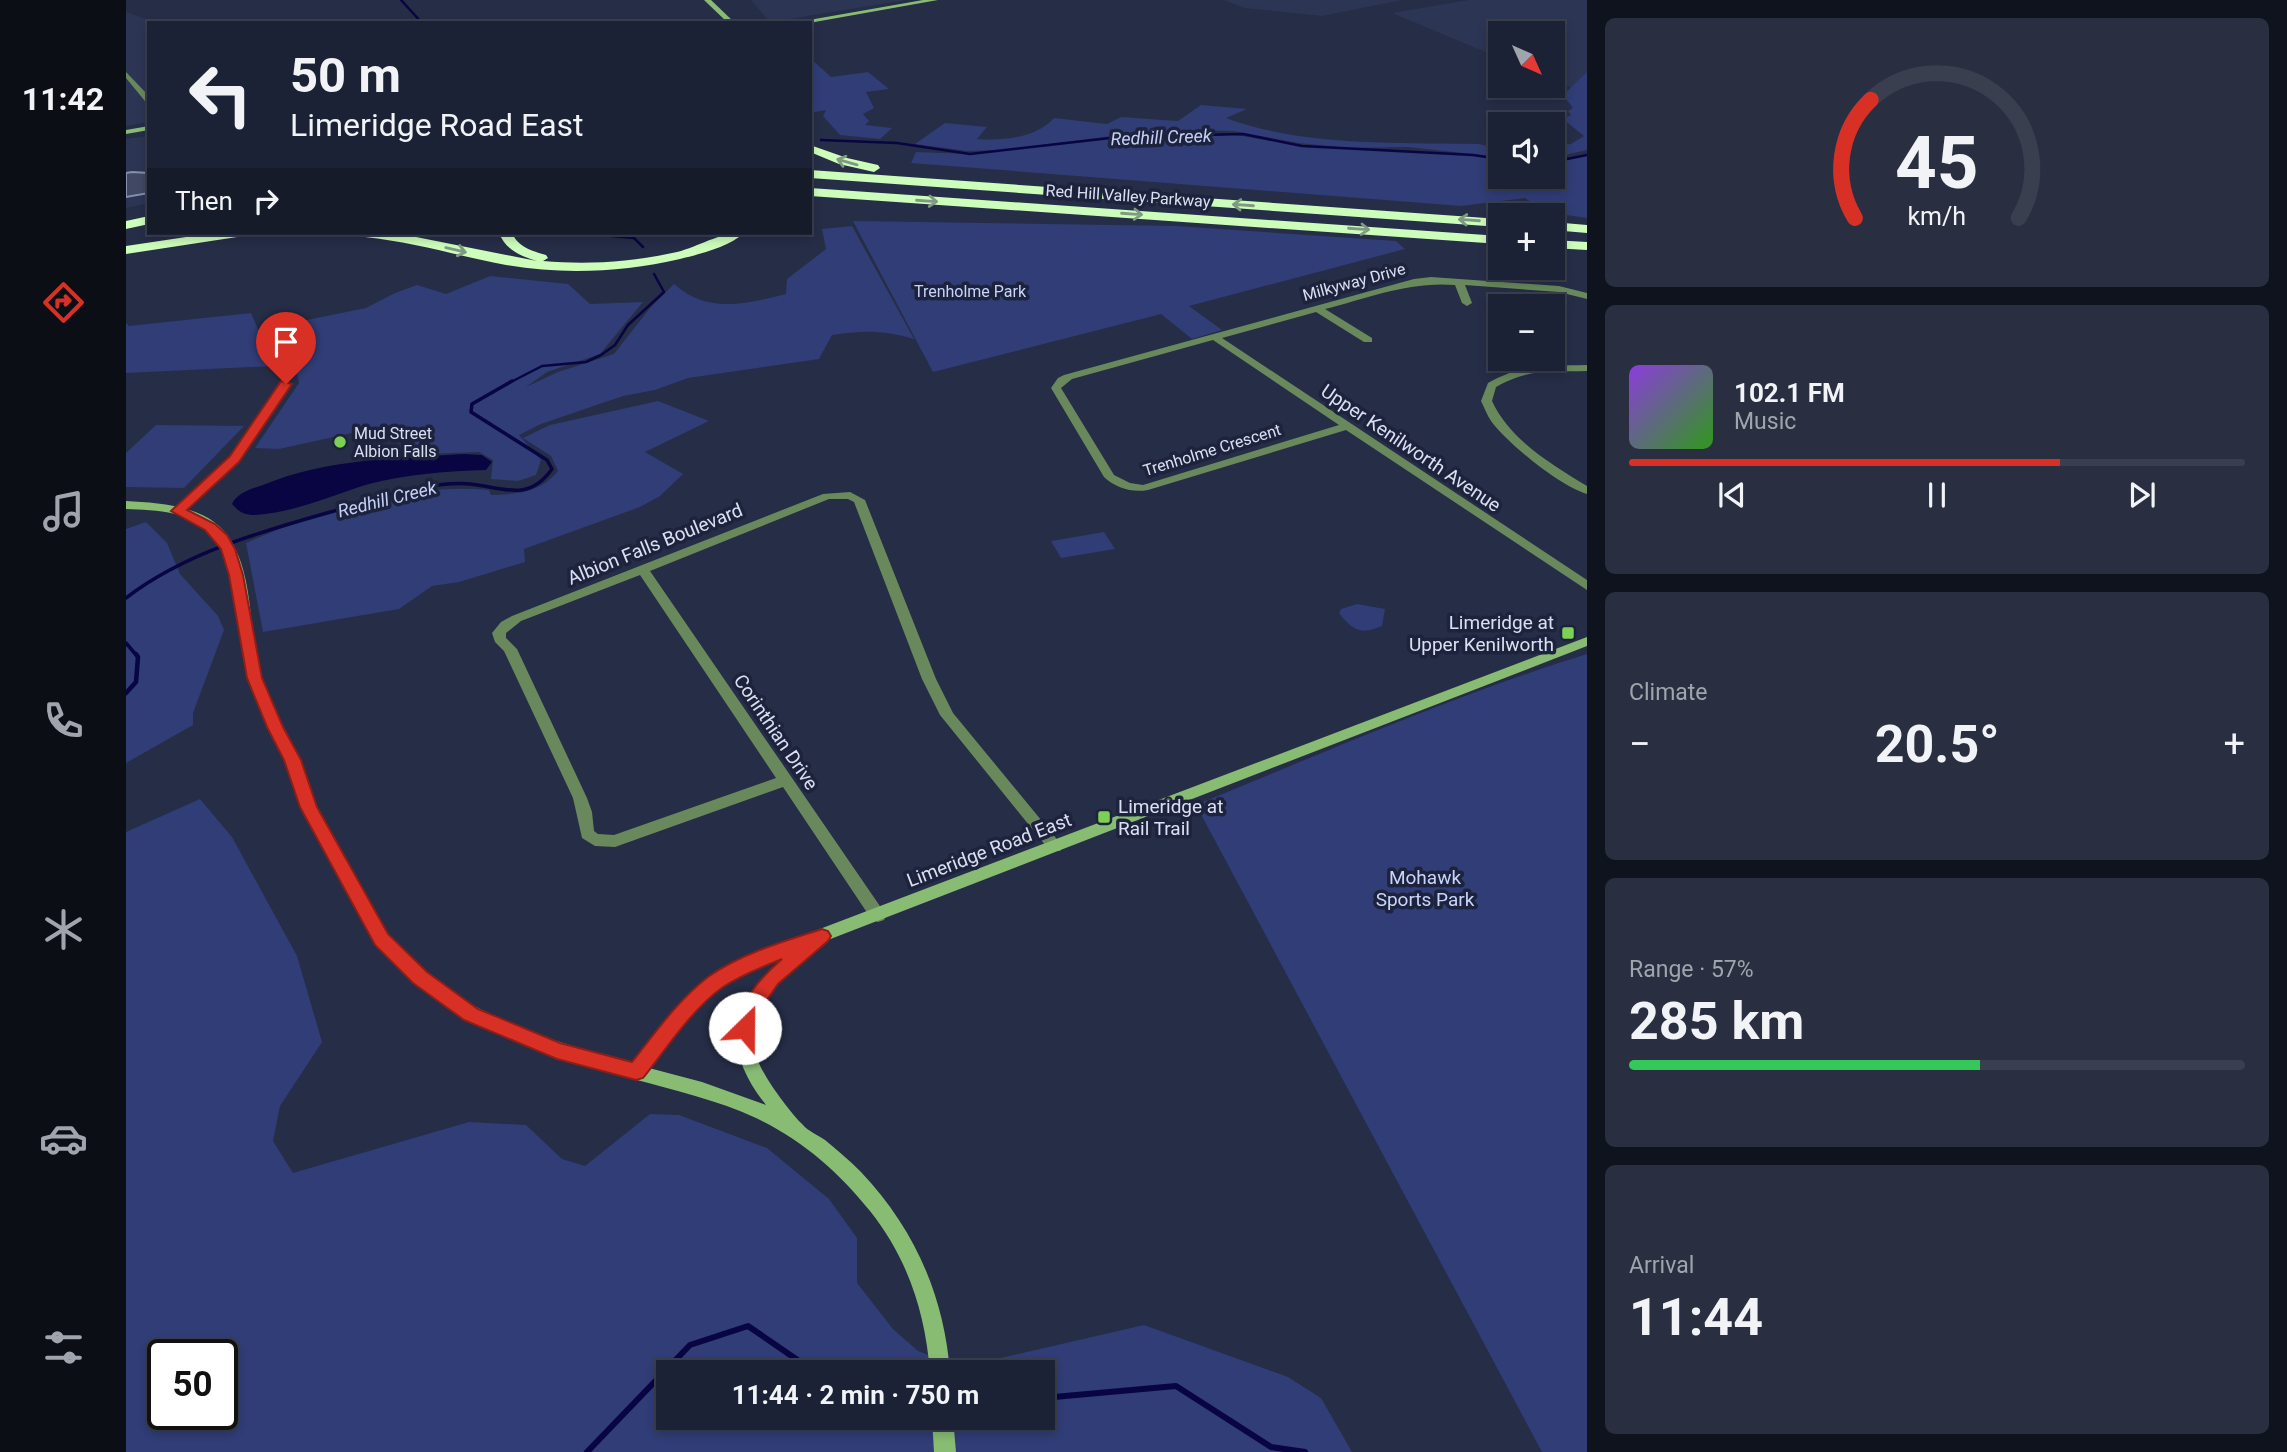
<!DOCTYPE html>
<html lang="en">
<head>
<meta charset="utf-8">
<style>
  :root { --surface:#1c2235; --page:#292f41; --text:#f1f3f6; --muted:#a0a4ad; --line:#3a3f50; --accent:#d93025 }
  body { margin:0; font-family:Roboto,sans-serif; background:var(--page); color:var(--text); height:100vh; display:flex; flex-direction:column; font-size:26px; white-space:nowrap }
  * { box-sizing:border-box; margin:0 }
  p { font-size:23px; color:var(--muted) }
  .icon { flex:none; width:38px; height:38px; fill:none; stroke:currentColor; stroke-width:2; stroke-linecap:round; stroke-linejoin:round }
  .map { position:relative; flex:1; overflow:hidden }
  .drawer { display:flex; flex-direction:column; gap:18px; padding:18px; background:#0f131d; width:700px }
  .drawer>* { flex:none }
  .banner { position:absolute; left:21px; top:21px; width:665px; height:214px; border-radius:0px; box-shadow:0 4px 10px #0003,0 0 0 2px var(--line); background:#1c2235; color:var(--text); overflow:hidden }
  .needle { width:46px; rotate:135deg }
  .fabs { position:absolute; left:1362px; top:21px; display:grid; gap:14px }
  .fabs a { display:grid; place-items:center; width:77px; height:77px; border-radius:0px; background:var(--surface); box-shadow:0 4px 10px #0003,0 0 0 2px var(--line); font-size:35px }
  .speed { position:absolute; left:21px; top:1339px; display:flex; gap:14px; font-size:35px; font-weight:700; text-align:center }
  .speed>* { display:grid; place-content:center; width:91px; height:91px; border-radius:50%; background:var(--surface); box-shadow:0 4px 10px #0003,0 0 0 2px var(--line); line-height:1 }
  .speed .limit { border:4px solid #111; border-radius:10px; background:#fff; color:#111 }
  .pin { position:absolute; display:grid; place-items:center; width:60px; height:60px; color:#fff; margin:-72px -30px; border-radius:50% 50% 50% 0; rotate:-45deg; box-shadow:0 0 7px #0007 }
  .pin .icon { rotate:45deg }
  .me { position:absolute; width:77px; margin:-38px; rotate:23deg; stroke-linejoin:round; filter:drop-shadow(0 0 5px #0008) }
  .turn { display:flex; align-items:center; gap:24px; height:147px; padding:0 28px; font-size:32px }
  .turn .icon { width:91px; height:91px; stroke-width:2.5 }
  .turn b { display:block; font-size:49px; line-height:60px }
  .then { display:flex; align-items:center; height:66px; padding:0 28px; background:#0003; gap:14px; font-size:26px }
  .big { font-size:52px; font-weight:700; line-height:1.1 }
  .drawer .tile { flex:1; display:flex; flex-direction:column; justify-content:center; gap:10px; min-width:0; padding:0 24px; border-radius:10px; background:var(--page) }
  .drawer .dial { align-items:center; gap:0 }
  .dial svg { height:182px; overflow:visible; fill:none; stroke:var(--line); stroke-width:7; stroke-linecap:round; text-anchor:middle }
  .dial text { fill:var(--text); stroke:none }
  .song { display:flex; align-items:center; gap:21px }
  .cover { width:84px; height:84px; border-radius:10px; background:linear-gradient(135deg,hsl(270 70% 55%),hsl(110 70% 35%)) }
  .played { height:7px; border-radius:4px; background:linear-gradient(90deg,var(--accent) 70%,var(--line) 70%) }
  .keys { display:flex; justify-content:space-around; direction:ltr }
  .heat { display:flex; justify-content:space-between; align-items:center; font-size:38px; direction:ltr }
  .charge { height:10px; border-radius:5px; background:linear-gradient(90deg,#34c759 57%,var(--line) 0) }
  .trip { position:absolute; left:530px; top:1360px; width:399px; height:70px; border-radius:0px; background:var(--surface); box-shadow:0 4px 10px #0003,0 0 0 2px var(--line); font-weight:700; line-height:70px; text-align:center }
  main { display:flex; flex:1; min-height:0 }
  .tab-bar { display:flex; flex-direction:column; width:126px; justify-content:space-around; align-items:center; background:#0b0e15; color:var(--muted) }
  .tab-bar .icon { width:49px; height:49px }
  .tab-bar .selected { color:var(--accent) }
  .tab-bar b { font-size:32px; color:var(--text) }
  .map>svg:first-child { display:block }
  .built { fill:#2d3555 }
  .green { fill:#303d76; fill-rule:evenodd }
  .water { fill:#080542 }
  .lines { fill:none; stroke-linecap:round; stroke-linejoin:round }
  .stream-far3 { stroke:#080542; stroke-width:2.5 }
  .stream-far2 { stroke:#080542; stroke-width:3.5 }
  .stream-far1 { stroke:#080542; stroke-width:4.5 }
  .stream { stroke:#080542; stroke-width:6 }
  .building { fill:#404863; stroke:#858fae; stroke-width:2 }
  .street { fill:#69895c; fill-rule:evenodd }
  .secondary { fill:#88bc73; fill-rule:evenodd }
  .highway { fill:#cdfdba; fill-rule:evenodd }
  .oneway { stroke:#7e9b81 }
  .route { fill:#d93025; stroke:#8d1f18; stroke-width:2 }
  .poi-dot { fill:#7cd155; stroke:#1d233c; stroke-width:2.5 }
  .labels { text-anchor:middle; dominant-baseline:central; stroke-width:7; stroke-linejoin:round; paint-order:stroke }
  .far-street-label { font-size:16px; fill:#dae0f1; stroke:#1d233c }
  .far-park-label { font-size:16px; fill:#c8d4fb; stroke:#1d233c }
  .far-poi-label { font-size:16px; fill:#dae0f1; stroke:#1d233c; text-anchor:start }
  .far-water-label { font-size:18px; font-style:italic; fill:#c5d0f7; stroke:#1d233c }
  .street-label { font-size:19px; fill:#dae0f1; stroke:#1d233c }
  .poi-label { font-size:19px; fill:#dae0f1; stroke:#1d233c; text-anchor:end }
  .park-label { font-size:19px; fill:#c8d4fb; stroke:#1d233c }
</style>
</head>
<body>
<main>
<nav class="tab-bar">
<b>11:42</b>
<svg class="icon selected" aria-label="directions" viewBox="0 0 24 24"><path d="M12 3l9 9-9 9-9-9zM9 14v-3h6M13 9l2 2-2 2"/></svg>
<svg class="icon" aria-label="music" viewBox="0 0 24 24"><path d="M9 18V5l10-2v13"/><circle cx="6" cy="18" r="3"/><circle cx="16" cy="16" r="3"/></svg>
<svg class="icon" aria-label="phone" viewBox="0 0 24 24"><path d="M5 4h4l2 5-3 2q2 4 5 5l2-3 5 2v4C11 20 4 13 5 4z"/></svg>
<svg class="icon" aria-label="climate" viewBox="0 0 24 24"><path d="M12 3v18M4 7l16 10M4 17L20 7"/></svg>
<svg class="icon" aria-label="car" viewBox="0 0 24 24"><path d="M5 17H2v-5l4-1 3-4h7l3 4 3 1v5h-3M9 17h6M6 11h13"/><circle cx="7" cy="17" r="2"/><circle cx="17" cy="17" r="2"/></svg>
<svg class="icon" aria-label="filters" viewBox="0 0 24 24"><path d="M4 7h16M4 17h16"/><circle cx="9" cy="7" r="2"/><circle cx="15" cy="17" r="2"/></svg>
</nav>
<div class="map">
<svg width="1461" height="1452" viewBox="0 0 1461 1452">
  <rect width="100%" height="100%" fill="#262d47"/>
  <g class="built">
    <path d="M625 0H780L644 22Z"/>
    <path d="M1097 0H1276L1196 16 1119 8Z"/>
    <path d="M1343 0H1461V72L1446 88 1426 80V33H1374V58L1266 13Z"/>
    <path d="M0 12 31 23H23V122L0 126Z"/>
    <path d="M22 136 23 203 0 208V139Z"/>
  </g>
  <g class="green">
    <path d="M684 58 705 77 742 72 763 89 740 92 748 108 737 114 743 121 739 125 766 128 754 139 714 135 697 116 700 110 684 113Z"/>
    <path d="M1461 72V150L1426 158V146L1445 144 1458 136 1437 119 1445 115 1442 111 1447 108 1437 95Z"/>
    <path d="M1075 105 1121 109 1100 118C1179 147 1270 142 1353 144L1374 149V157L1282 147 1222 148 1172 143 1107 131 1062 130 1002 134 877 150 841 151 789 144 819 123 861 127 851 139C876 141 910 138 928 118L981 124 995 117 1052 121Z"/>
    <path d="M1050 133 1110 135 1176 146 1347 155 1374 161V177H1426V163L1461 155V218L1419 212 1399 198 1335 206 785 163 790 152 845 154 993 137Z"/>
    <path d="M727 221 1050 226 1270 241 1279 249 1063 306 1096 330 1066 339 1035 314 807 372Z"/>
    <path d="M726 226 788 339C759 330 736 330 706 335L693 359 562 378 529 390 497 396 415 424 393 435 415 460 410 475 392 481 365 479 367 460 353 452 270 455 281 441 262 425 153 449 129 448 173 383 161 324 240 308 269 293 291 285 320 294 364 276 442 284 464 304 517 302 474 354 421 372 400 387 432 372 488 354 524 308 548 284C582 314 619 304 660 294L661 279 700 249 696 229Z"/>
    <path d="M125 313 148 366 0 373V323L3 326Z"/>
    <path d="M532 401 583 421 519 452 557 474 534 496 514 507 398 549 399 562 333 582 306 586 273 609 137 632 120 543C196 509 280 483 363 490L365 495C391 494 414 493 432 471L425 456 397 438 424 425Z"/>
    <path d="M30 425 118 426 58 488 0 487V453Z"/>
    <path d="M20 522 41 543 54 574 92 616 98 630 67 713V725L0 763V529Z"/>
    <path d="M978 532 989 549 935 558 925 541Z"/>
    <path d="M1231 604 1259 609 1256 626C1235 635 1227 631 1213 613L1215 609Z"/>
    <path d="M1461 654V1452H1416L1070 805C1199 752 1328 695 1461 654Z"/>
    <path d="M74 799 106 837 171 956 196 1042 154 1106 147 1141 167 1173 343 1122 400 1125 436 1159 459 1166 524 1114 553 1115 641 1148 703 1199 731 1238V1283L767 1329 792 1351 835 1367 1018 1325 1162 1377 1195 1398 1226 1452H0V832ZM37 1354H96V1414H37ZM542 1372H917V1418H542Z"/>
  </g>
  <path class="water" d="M338 454 356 455 366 462 360 470C321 471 282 474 243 484 206 495 168 513 129 515 118 515 113 512 106 504 111 493 125 489 137 485 200 459 270 458 338 454Z"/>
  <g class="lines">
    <g class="stream-far3">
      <path d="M275 0 296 23"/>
      <path d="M695 140 771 143 844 154 993 137 1117 134 1176 146 1347 155 1374 159"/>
      <path d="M1426 162 1461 155"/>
      <path d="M453 233 508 238 517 247"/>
      <path d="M383 383 416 366 460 362 475 355 489 345 502 325 538 292 528 274"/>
    </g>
    <g class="stream-far2">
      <path d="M0 598C61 551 141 530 215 509 247 500 279 489 312 485 322 484 334 483 344 484 376 487 402 503 426 469L421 460 345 412 346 404 386 381"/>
      <path d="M0 643 11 656"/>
    </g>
    <path class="stream-far1" d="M0 693 10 682 12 657 10 654"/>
    <g class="stream">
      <path d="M917 1398 1050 1386 1145 1447 1179 1452"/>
      <path d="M461 1452 564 1345 622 1326 689 1372"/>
    </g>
  </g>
  <path class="building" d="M6 172 23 173V193L0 197V173Z"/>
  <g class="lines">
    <g class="street">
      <path d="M0 72 22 95 23 106 0 78Z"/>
      <path d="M1305 277 1433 286 1461 293V299L1433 292 1339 285 1346 303 1341 306 1336 303 1329 285C1284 281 1242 298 1199 309L1246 338V342H1238L1190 312 1096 338 1461 580V590L1220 430 1022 490C1006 493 990 488 978 477L925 388 932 378 938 375 1288 279ZM1087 340 1213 425 1017 485 1004 483 988 475 935 388 946 379Z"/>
      <path d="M1461 365V371C1424 372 1403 368 1370 387L1366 401C1384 440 1425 464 1461 486V494C1434 486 1382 444 1365 421 1361 415 1358 407 1355 401L1362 383C1397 363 1422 366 1461 365Z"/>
      <path d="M160 381 165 384 112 461 55 513H47V509L104 457 156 382Z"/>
      <path d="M724 492 739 500 810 679 827 713 934 843 937 847 934 851H924L814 715 796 679 728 502 722 499H703L524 571 758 912 760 916 758 920 752 922 746 920 657 787 489 847 469 846 456 838 447 798 378 651 369 642 366 633 375 622 386 616 697 494ZM514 575 650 778 488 835 472 834 468 831 466 812 461 798 391 649 380 638V633L395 621Z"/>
    </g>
    <g class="secondary">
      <path d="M578 0H585L609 23H602Z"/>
      <path d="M797 0H812L683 23H666Z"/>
      <path d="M23 126V130L0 134V130Z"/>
      <path d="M0 501C34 503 80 505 102 536 130 577 121 633 136 679 146 710 165 736 176 766 180 777 183 789 188 801 201 832 219 860 235 889 245 906 252 924 265 939 325 1011 419 1040 506 1063L563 995 583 977 615 959 1461 637V646L689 945C689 954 680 957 673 963 647 985 624 1013 628 1049 631 1069 662 1110 677 1125 682 1131 692 1135 699 1140 711 1150 723 1160 735 1172 788 1228 818 1295 824 1372H804C799 1312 782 1259 744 1211 713 1172 675 1139 630 1118 591 1100 548 1090 507 1079 421 1056 337 1029 270 966 249 946 238 922 224 897 206 865 187 834 173 800 167 786 164 771 158 757 146 730 128 704 121 675 111 634 116 571 90 537 69 511 30 510 0 509ZM658 957C605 1005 594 1047 640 1105L576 1082 523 1068C545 1041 566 1008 595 987 614 973 636 965 658 957Z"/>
      <path d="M806 1418H827L830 1452H808Z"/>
    </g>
    <g class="highway">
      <path d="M684 145 721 158 752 165 754 168 748 172 713 164 684 152Z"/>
      <path d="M684 170 1374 219V227L684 178Z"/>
      <path d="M684 188 1374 236V244L684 196Z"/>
      <path d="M23 216V224L0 229V221Z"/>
      <path d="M1426 222 1461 225V233L1426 230Z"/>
      <path d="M87 233H118L111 237 0 254V246Z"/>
      <path d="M232 233 275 234 411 261C394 256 380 250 373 233H386C392 247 406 251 420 255L422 258 417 261C462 265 507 262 551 252 574 246 594 232 618 233 603 247 574 254 554 259 497 272 438 275 380 265 333 256 287 242 239 237Z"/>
      <path d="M1426 240 1461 242V250L1426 248Z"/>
    </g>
  </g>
  <defs><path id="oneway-shaft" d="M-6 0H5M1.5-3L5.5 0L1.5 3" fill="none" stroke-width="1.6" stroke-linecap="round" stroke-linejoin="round" transform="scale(1.75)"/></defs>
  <g class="oneway">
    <use href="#oneway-shaft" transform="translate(721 162) rotate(-164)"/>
    <use href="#oneway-shaft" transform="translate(801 201) rotate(4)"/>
    <use href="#oneway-shaft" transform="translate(1117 205) rotate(-176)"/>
    <use href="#oneway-shaft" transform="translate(1006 214) rotate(4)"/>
    <use href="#oneway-shaft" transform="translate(1343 220) rotate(-176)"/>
    <use href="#oneway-shaft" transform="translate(1233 229) rotate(4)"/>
    <use href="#oneway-shaft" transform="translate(330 250) rotate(13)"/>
  </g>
  <path class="route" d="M155 381 166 384 113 462 61 510 89 524 101 535 109 549 117 575 136 678 157 727 175 760 191 807 262 934 301 972 352 1009 434 1043 506 1062C529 1033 552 1000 582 977 614 954 658 941 696 929L702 931 705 936 702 941 652 984 632 1013 626 1034 619 1036 612 1034 609 1028C616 999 634 978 656 959 636 967 615 975 597 987 565 1010 541 1048 517 1078L510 1080 431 1059 338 1020 287 983 249 945 174 807 158 760 141 727 121 678 103 575 95 549 79 530 45 511 104 456Z"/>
  <g class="poi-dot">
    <circle cx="214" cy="442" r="7"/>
    <rect x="1435" y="626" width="14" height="14" rx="3.5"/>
    <rect x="971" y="810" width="14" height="14" rx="3.5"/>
  </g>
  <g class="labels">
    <g class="far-street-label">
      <text transform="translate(1002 196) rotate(4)">Red Hill Valley Parkway</text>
      <text transform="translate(1228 282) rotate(-15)">Milkyway Drive</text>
      <text transform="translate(1086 450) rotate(-17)">Trenholme Crescent</text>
    </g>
    <g class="far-park-label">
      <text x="844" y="291">Trenholme Park</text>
    </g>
    <g class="far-poi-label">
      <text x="228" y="433">Mud Street<tspan x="228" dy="18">Albion Falls</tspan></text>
    </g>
    <g class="far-water-label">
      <text transform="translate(1035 137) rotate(-2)">Redhill Creek</text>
      <text transform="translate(261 499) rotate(-14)">Redhill Creek</text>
    </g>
    <g class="street-label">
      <text transform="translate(1285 448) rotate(34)">Upper Kenilworth Avenue</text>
      <text transform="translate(529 544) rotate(-22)">Albion Falls Boulevard</text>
      <text transform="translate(650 732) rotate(56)">Corinthian Drive</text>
      <text transform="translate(863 850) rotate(-21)">Limeridge Road East</text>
    </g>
    <g class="poi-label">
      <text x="1428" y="622">Limeridge at<tspan x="1428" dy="22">Upper Kenilworth</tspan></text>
      <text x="992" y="806" text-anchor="start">Limeridge at<tspan x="992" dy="22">Rail Trail</tspan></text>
    </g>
    <g class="park-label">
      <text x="1299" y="877">Mohawk<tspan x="1299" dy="22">Sports Park</tspan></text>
    </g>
  </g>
</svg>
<div class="fabs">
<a><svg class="needle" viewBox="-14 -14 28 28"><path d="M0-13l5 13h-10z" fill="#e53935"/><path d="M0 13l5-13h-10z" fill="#a0a4ad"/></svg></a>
<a><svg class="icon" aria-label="sound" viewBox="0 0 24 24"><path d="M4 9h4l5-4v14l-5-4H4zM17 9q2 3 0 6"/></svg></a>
<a>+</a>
<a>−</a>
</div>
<div class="speed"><div class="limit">50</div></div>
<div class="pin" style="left:160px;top:384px;background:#d93025"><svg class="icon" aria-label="arrive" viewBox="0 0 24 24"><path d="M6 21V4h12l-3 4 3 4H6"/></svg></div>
<svg class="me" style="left:619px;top:1028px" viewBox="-20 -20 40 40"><circle r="19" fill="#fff"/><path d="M0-13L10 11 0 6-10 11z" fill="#d93025"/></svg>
<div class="trip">11:44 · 2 min · 750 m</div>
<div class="banner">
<div class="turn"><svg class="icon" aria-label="left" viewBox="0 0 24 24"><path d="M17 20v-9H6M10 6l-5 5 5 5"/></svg><div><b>50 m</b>Limeridge Road East</div></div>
<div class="then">Then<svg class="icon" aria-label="right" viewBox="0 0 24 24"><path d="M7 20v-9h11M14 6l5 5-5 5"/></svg></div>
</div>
</div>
<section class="drawer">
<div class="tile dial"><svg viewBox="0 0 100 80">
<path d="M14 69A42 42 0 1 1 86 69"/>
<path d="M14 69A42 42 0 0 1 21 17" stroke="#d93025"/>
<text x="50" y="56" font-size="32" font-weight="700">45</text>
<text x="50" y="72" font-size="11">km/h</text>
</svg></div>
<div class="tile">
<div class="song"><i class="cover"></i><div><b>102.1 FM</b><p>Music</p></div></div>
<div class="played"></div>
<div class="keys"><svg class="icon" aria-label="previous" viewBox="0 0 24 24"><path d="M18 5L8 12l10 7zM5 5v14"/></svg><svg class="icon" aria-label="pause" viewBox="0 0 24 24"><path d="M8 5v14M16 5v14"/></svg><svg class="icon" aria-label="next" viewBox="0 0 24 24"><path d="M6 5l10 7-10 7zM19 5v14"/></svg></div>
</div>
<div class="tile"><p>Climate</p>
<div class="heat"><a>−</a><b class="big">20.5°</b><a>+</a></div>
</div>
<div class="tile"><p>Range · 57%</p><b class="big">285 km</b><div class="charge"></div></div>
<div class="tile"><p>Arrival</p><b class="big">11:44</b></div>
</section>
</main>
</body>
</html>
